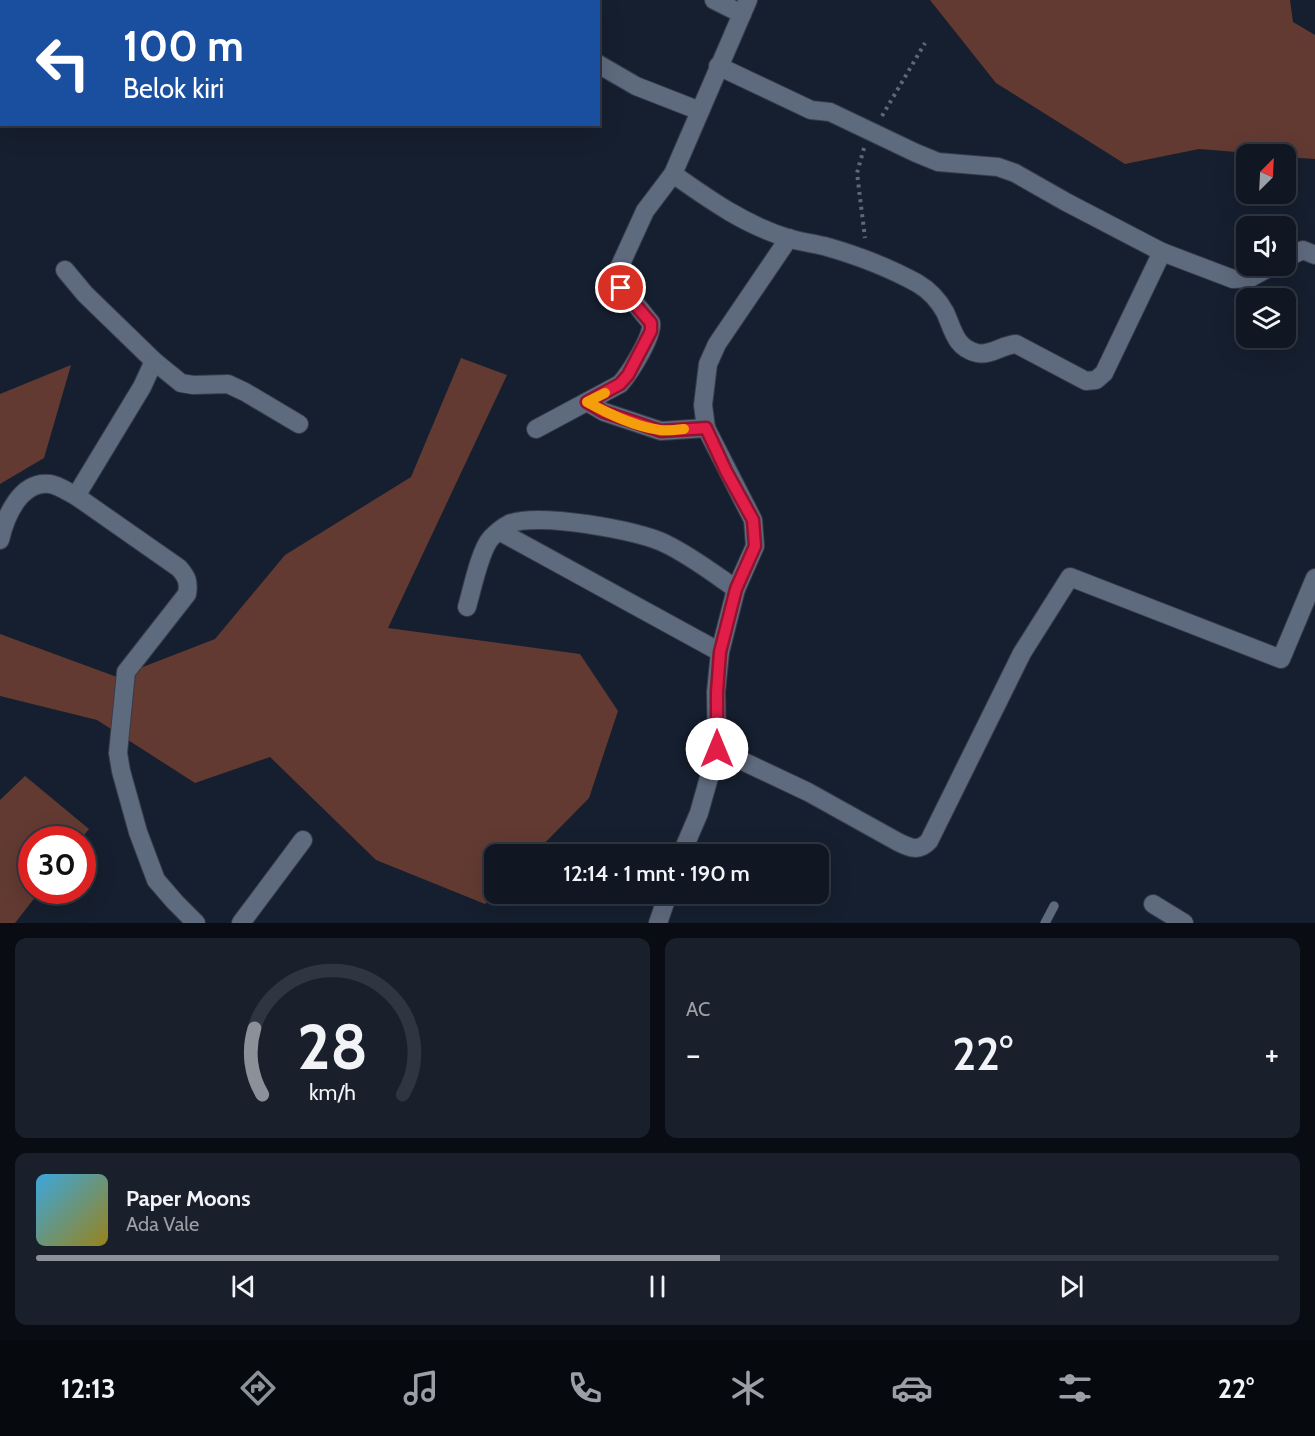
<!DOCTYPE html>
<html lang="id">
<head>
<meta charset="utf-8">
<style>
  :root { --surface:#101723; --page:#19202b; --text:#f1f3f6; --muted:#9c9fa6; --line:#303641; --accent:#8c9099 }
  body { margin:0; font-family:Cabin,sans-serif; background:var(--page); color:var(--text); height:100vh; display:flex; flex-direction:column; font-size:22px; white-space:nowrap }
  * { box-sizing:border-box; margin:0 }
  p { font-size:20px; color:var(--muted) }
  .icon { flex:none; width:33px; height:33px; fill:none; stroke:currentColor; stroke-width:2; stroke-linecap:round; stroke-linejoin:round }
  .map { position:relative; height:923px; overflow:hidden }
  .side { display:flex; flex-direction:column; gap:15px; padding:15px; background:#090d13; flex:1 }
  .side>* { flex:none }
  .guide { position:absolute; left:0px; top:0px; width:600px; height:126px; box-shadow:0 6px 24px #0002,0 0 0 2px var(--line); background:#1a4fa0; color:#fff; overflow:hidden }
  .needle { width:39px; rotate:24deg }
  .fabs { position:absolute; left:1236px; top:144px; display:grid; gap:12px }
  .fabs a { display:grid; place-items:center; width:60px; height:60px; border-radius:12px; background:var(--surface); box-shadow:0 6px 24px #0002,0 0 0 2px var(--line); font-size:30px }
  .speed { position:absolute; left:18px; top:826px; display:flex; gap:12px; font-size:30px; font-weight:700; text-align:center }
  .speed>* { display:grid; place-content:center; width:78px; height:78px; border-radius:50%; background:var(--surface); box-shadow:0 6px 24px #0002,0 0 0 2px var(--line); line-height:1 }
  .speed .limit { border:9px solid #d22; background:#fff; color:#111 }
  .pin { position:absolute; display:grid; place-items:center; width:51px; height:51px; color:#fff; margin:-26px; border:3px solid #fff; border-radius:50%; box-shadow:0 2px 6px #0007 }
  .me { position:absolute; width:66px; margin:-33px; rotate:0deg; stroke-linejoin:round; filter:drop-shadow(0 0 4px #0008) }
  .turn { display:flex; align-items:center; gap:21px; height:126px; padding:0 24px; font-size:27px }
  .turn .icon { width:78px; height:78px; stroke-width:2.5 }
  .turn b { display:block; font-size:42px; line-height:51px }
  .big { font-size:45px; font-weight:600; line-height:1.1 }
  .side .tile { flex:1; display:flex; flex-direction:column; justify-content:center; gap:9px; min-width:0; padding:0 21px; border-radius:12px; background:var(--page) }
  .side .dial { align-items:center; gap:0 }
  .dial svg { height:156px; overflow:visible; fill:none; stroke:var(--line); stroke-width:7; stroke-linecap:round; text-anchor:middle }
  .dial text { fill:var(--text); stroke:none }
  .song { display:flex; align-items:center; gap:18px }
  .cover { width:72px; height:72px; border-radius:9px; background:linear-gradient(135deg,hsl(200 70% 55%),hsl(50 70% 35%)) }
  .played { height:6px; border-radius:3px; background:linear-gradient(90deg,var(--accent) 55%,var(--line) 55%) }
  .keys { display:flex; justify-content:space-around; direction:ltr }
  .heat { display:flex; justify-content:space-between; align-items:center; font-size:33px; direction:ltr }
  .side .tiles { flex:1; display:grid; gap:15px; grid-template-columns:1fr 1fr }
  .tile:last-child { grid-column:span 2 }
  .trip { position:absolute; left:484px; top:844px; width:345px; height:60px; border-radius:12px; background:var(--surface); box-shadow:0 6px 24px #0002,0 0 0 2px var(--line); font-weight:600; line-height:60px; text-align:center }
  .tab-bar { display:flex; height:96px; justify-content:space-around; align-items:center; background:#06090e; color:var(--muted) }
  .tab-bar .icon { width:42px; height:42px }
  .tab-bar .active { color:var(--accent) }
  .tab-bar b { font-size:27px; color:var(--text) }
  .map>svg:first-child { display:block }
  .forest { fill:#623a31 }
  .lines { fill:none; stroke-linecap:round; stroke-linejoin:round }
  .lane-casing { stroke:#363c4a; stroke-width:10 }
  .street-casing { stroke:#363c4a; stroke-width:20 }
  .path { stroke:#606876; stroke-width:4; stroke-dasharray:3 4.5; stroke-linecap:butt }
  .lane { stroke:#5e6a7d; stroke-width:9 }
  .street { stroke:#5e6a7d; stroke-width:18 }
  .route-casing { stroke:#92132f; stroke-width:15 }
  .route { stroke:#e11d48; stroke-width:10 }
  .slow { stroke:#f59e0b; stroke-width:10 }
</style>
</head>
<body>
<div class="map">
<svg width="1315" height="923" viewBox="0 0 1315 923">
  <rect width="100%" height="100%" fill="#161f2f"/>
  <g class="forest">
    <path d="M930 0H1290L1293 22 1315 35V159L1286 157V154H1262L1199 149 1125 164 996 83Z"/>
    <path d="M461 358 507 375 388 628 580 654 618 711 589 798 533 855H495V894L485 904 376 860 270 757 195 783 97 720 0 696V634L117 677 215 639 285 555 411 477Z"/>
    <path d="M71 365 44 458 0 484V394Z"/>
    <path d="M25 776 89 829 80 840H32V891H40L15 923H0V800Z"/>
  </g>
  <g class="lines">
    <defs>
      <path id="lane" d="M1045 923 1054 906"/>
      <g id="street">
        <path d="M714 0 742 14"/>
        <path d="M0 45 2 46"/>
        <path d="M598 64 636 86 700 111"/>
        <path d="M718 66 811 110 830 112 916 153 938 162 998 167 1015 173 1066 202 1162 252"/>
        <path d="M673 174C710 200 745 225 788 238 800 242 812 243 824 246 856 255 888 267 917 283 929 290 939 301 945 312 953 329 955 348 977 353 990 356 1002 345 1016 344L1086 381 1096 380 1104 373 1162 252 1233 279 1250 278 1272 266"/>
        <path d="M1286 258 1303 250 1315 255"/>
        <path d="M65 270 85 294 154 361 142 387 76 496 179 568C187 577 189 582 187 594L126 672 118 753 121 771 138 832 156 880 175 902 196 923"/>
        <path d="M154 361 181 383 193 385 228 384 245 392 299 424"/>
        <path d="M587 402 604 412 661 431 706 428"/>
        <path d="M536 429 620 384C630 373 653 336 651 323L617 281 619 268 645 211 673 174 748 0"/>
        <path d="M499 531 720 652"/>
        <path d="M0 540C5 518 20 480 50 484 58 485 68 492 76 496"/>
        <path d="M467 607C472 590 480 550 491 538 496 533 503 527 509 524 536 512 640 530 666 544 691 556 713 573 736 589"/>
        <path d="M717 749 808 792 898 842C910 848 919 852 929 841L1022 653 1070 577 1281 659 1315 578"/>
        <path d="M681 855 699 813 717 749 716 692 720 652 736 589 755 546 753 520 706 428 703 405 708 364 717 344 789 238"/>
        <path d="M1153 904 1184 923"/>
        <path d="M241 923 303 840"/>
        <path d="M658 923 668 894"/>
      </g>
    </defs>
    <use href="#lane" class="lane-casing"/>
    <use href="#street" class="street-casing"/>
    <g class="path">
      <path d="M882 116 925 43"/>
      <path d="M864 148 857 173 865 238"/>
    </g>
    <use href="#lane" class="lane"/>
    <use href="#street" class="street"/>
  </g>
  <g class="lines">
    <defs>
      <path id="route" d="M621 288 651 323V331L628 375 620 384 587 402 604 412 661 431 706 428 726 471 753 520 755 546 736 589 720 652 717 692V749"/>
    </defs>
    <use href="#route" class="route-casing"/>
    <use href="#route" class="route"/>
    <path class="slow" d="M605 393 587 402C609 414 635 427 660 430 667 431 676 430 684 429"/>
  </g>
</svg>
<div class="fabs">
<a><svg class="needle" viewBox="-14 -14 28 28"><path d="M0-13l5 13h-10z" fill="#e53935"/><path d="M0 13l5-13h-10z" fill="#9c9fa6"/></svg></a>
<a><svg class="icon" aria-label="sound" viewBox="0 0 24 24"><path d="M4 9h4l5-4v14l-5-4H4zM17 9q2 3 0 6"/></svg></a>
<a><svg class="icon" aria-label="layers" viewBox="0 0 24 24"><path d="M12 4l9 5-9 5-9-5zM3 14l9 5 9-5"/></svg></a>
</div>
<div class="speed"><div class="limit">30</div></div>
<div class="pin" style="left:621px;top:288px;background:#d93025"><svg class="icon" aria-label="arrive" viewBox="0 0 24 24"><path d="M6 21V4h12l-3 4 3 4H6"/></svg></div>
<svg class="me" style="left:717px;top:749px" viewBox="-20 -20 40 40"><circle r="19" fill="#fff"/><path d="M0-13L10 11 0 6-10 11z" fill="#e11d48"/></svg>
<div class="trip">12:14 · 1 mnt · 190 m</div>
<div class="guide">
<div class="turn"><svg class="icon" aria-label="left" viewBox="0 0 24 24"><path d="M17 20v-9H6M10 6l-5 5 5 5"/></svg><div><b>100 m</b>Belok kiri</div></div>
</div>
</div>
<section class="side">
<div class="tiles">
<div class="tile dial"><svg viewBox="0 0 100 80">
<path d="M14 69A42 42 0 1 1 86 69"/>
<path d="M14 69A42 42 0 0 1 10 35" stroke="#8c9099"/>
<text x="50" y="56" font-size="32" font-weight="700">28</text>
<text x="50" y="72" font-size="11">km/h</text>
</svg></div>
<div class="tile"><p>AC</p>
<div class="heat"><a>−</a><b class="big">22°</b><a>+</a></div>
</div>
<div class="tile">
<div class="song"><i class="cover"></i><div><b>Paper Moons</b><p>Ada Vale</p></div></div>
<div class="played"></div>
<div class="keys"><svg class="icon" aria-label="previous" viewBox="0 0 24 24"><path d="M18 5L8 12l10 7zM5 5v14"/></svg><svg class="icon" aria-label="pause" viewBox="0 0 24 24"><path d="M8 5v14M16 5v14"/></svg><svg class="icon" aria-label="next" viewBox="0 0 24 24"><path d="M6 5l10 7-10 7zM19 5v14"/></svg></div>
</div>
</div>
</section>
<nav class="tab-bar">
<b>12:13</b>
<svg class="icon active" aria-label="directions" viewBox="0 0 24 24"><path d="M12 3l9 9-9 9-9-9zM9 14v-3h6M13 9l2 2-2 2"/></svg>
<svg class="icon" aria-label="music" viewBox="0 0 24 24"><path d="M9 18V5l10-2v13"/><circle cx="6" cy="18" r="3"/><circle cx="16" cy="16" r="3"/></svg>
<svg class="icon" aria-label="phone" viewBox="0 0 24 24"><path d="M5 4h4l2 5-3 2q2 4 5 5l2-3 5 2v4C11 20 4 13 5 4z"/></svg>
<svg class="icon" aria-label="climate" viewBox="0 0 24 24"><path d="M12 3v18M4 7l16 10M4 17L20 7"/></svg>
<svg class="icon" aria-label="car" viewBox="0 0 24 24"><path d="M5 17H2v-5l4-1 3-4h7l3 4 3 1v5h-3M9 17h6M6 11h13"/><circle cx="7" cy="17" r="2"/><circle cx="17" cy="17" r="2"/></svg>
<svg class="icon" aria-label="filters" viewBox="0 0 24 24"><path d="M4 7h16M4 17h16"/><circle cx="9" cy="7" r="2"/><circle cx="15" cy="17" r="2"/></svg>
<b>22°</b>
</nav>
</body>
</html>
